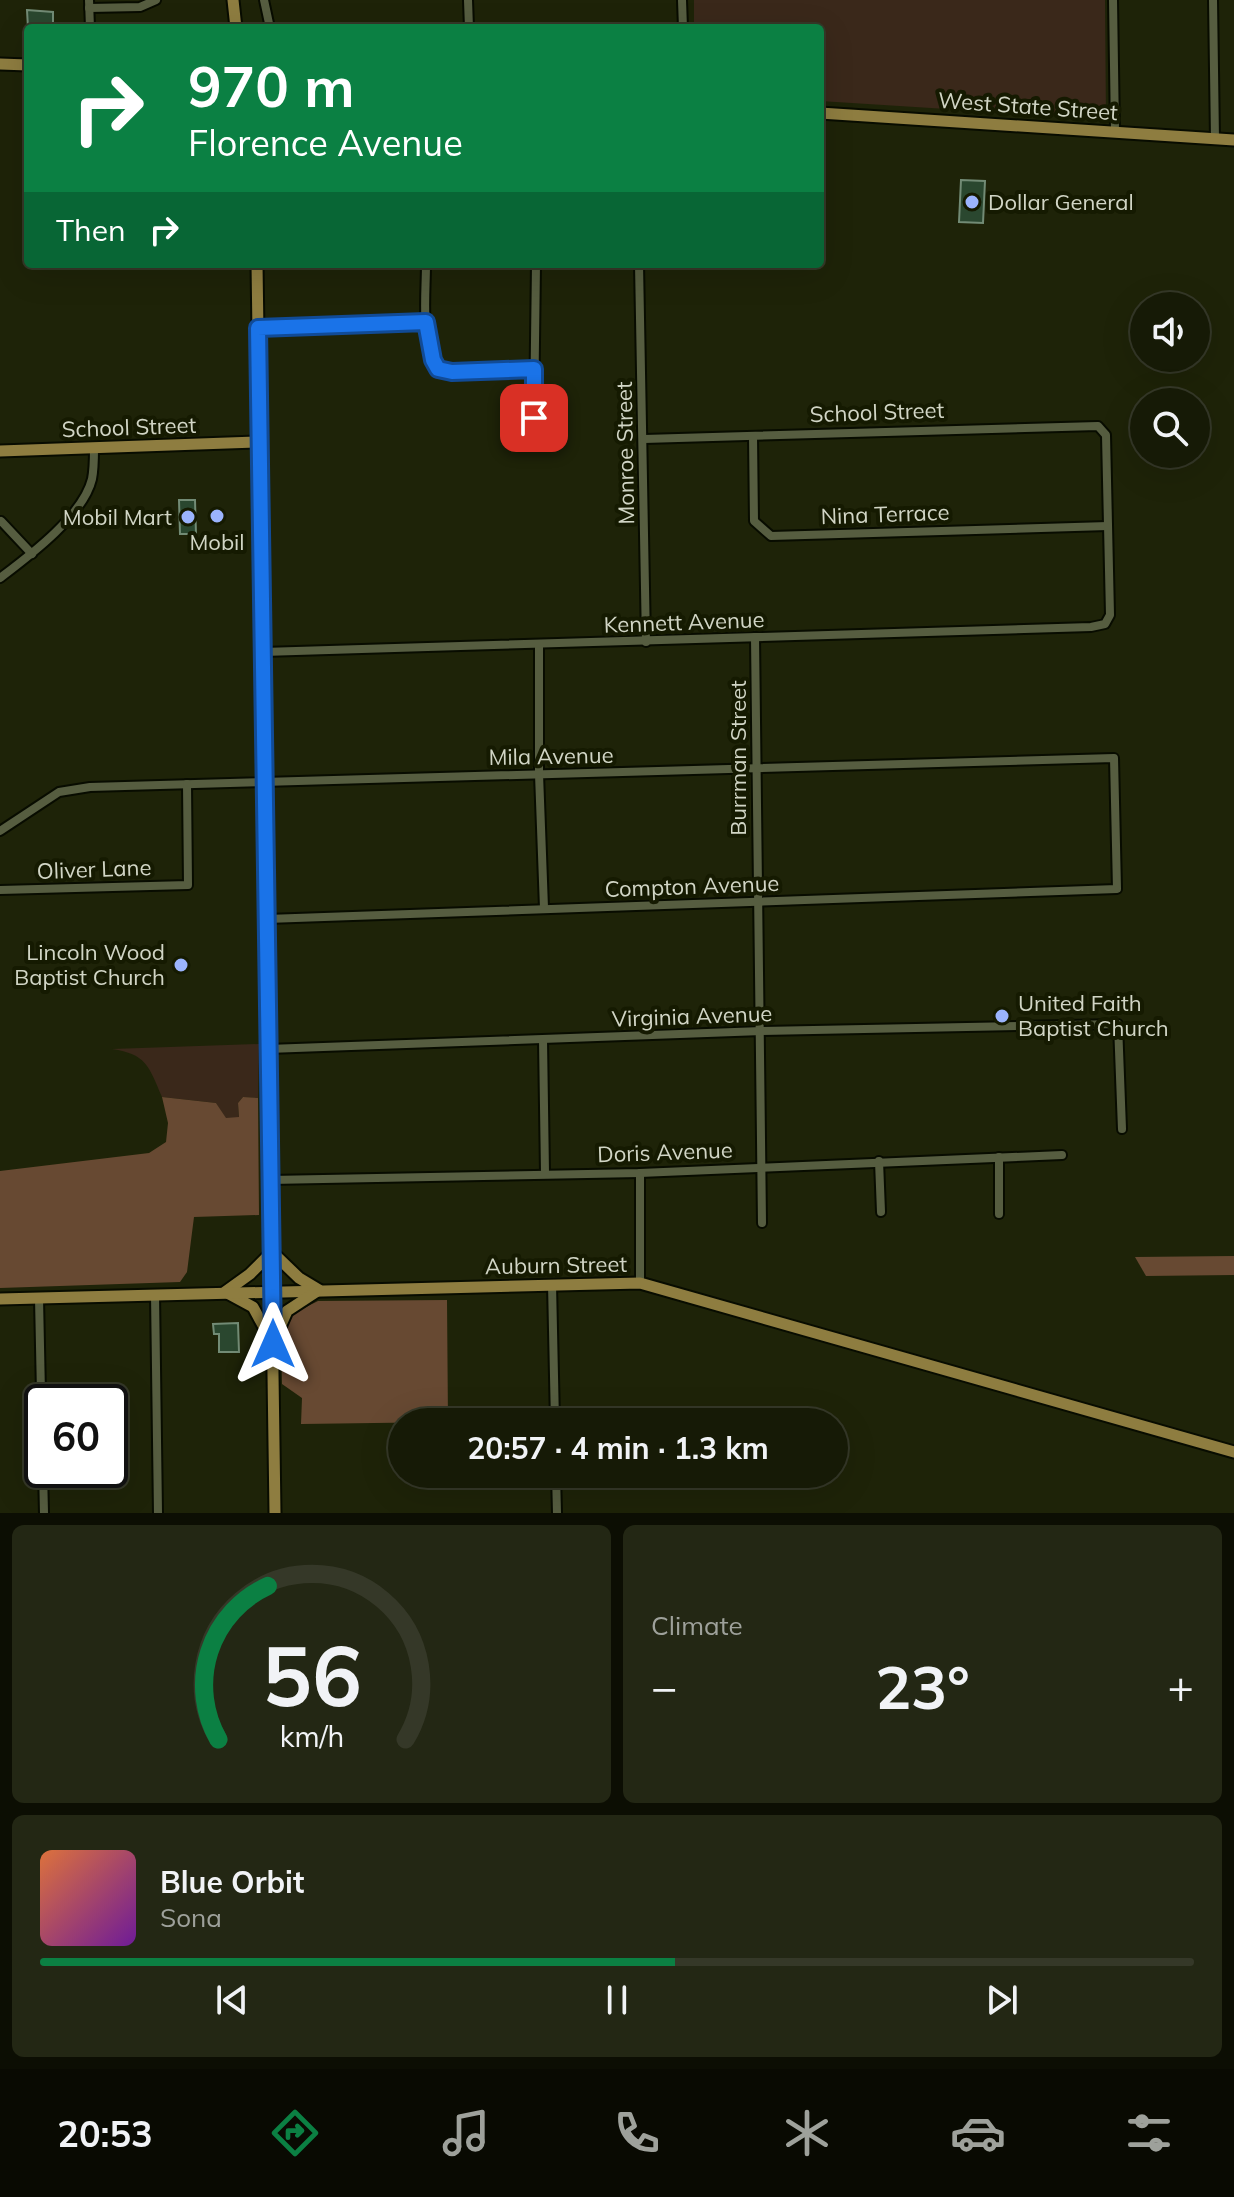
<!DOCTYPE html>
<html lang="en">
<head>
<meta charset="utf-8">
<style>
  :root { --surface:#161a06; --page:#232714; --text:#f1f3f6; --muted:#9ea19b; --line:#353828; --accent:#0b8043 }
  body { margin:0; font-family:Mulish,sans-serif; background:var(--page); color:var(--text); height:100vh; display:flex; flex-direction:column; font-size:30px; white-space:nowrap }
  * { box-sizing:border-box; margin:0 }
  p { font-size:26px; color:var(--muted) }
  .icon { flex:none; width:44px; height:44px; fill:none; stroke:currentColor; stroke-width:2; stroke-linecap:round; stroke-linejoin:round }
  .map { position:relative; height:1513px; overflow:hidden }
  .sheet { display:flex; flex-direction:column; gap:12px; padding:12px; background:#0c0e03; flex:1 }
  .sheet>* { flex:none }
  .banner { position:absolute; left:24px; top:24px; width:800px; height:244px; border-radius:8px; box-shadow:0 8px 32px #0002,0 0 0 2px var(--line); background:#0b8043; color:#fff; overflow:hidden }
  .buttons { position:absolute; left:1130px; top:292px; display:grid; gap:16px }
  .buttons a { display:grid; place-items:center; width:80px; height:80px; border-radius:50%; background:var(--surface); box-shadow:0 8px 32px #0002,0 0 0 2px var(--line); font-size:40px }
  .speed { position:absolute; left:24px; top:1384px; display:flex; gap:16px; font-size:40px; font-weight:700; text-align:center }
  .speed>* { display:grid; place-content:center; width:104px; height:104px; border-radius:50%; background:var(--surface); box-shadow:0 8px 32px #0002,0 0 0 2px var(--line); line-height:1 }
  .speed .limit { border:4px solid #111; border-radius:12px; background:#fff; color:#111 }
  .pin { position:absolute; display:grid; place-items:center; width:68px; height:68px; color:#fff; margin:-34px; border-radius:16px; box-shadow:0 4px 12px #0006 }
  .me { position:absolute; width:88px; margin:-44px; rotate:0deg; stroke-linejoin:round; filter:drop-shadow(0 0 6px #0008) }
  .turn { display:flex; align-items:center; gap:28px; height:168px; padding:0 32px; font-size:36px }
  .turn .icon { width:104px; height:104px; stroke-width:2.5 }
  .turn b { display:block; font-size:56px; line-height:68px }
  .then { display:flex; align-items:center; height:76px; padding:0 32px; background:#0003; gap:16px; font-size:30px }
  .big { font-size:60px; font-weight:700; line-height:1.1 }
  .sheet .tile { flex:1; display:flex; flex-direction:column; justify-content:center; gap:12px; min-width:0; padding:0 28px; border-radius:12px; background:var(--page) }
  .sheet .dial { align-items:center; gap:0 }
  .dial svg { height:208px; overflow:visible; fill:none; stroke:var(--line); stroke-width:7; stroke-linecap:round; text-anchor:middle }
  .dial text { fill:var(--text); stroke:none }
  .song { display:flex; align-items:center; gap:24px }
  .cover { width:96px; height:96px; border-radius:12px; background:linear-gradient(135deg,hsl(20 70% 55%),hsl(280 70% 35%)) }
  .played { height:8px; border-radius:4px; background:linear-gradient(90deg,var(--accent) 55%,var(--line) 55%) }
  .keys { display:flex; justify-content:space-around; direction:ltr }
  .heat { display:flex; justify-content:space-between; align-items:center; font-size:44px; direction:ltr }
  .sheet .tiles { flex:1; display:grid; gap:12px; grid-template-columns:1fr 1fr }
  .tile:last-child { grid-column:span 2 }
  .trip { position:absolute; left:388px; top:1408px; width:460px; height:80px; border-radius:40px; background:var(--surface); box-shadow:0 8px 32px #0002,0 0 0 2px var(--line); font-weight:700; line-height:80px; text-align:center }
  .tabs { display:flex; height:128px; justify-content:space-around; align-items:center; background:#090a02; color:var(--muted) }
  .tabs .icon { width:56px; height:56px }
  .tabs .on { color:var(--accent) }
  .tabs b { font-size:36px; color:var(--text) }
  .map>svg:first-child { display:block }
  .green { fill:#3a281a }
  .forest { fill:#674932 }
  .building { fill:#2a472f; stroke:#728b75; stroke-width:2 }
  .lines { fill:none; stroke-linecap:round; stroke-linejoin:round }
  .minor-casing { stroke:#080c00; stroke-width:12 }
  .major-casing { stroke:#080c00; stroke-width:15 }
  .minor { stroke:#565d40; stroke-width:8 }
  .major { stroke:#8e7d40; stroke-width:11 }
  .route-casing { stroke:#114b97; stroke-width:20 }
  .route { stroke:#1a73e8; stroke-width:14 }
  .poi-dot { fill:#9bb4fd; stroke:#151a01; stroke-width:3 }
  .labels { text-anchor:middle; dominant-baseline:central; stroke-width:8; stroke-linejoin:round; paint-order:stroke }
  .street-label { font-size:22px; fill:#d1d5c5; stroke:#151a01 }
  .poi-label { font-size:22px; fill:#d1d5c5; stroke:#151a01; text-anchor:start }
</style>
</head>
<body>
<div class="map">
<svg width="1234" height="1513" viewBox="0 0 1234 1513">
  <rect width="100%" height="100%" fill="#1e2308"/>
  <g class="green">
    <path d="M694 0H1105L1106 119 820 101V28H694Z"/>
    <path d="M259 1044 258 1098 243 1097 238 1103 239 1118H225L216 1103 162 1097C149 1066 146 1054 112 1049Z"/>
  </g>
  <g class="forest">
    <path d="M162 1097 216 1103 226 1118 239 1117 238 1103 243 1097 258 1098 259 1215 194 1217 187 1272 180 1282 0 1288V1171L149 1153 166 1142 168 1123Z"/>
    <path d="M1234 1256V1275L1146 1276 1135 1257Z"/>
    <path d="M447 1300 448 1422 301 1424 302 1398 282 1384 281 1336 290 1315 318 1301Z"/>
  </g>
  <g class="building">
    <path d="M27 10 53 12V28H28Z"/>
    <path d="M961 180 985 181 983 223 959 222Z"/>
    <path d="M179 500H195L196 534H180Z"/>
    <path d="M238 1323 239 1352H219V1334H214L213 1324Z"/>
  </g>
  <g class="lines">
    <defs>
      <g id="minor">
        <path d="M89 0 90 28"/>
        <path d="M264 0 270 28"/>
        <path d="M468 0 469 28"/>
        <path d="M682 0 683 28"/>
        <path d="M1113 0 1115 131"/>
        <path d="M1213 0 1215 139"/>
        <path d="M89 8 140 7 156 0"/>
        <path d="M426 264C426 296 420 340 438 369L452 372 534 369"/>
        <path d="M639 264 646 642"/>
        <path d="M258 328 426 322"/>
        <path d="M534 418 536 264"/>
        <path d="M753 436 754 521 771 536 1108 526"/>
        <path d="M1 521 32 554"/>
        <path d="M0 578C29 556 83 516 92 479 94 469 94 459 94 448"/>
        <path d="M755 637 762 1223"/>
        <path d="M539 645V774L544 908"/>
        <path d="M263 652 1091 627 1105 624 1110 615 1106 435 1098 426 644 439"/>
        <path d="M0 831 59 792 90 787 1114 758 1117 889 267 919"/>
        <path d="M0 890 188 885 187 784"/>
        <path d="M543 1040 545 1173"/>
        <path d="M268 1049 762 1031 1118 1024 1122 1129"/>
        <path d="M879 1161 881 1212"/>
        <path d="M640 1173V1283"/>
        <path d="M270 1180 640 1173 1062 1155"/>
        <path d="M999 1214V1157"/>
        <path d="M552 1284 555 1422"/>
        <path d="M155 1294 158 1513"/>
        <path d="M39 1298 42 1442"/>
        <path d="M43 1470 44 1513"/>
        <path d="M556 1474 557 1513"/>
      </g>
      <g id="major">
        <path d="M233 0 236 28"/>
        <path d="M0 64 28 65"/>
        <path d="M820 113 1234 140"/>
        <path d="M257 264 275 1513"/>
        <path d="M0 451 259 442"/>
        <path d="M225 1292 250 1274 272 1252 299 1278 319 1290"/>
        <path d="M229 1294 253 1307 272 1342"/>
        <path d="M0 1299 640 1283 1234 1452"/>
        <path d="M276 1336 287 1311 316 1292"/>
      </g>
    </defs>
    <use href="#minor" class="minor-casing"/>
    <use href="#major" class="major-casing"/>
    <use href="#minor" class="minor"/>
    <use href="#major" class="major"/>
  </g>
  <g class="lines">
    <defs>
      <path id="route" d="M273 1344 258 328 426 322 433 360 438 369 452 372 534 369V418"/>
    </defs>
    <use href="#route" class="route-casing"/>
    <use href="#route" class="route"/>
  </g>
  <g class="poi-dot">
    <circle cx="972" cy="202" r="8"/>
    <circle cx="217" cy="516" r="8"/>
    <circle cx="188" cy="517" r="8"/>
    <circle cx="181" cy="965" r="8"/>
    <circle cx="1002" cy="1016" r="8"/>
  </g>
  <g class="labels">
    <g class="street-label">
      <text transform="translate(1028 106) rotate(4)">West State Street</text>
      <text transform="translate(877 412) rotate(-2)">School Street</text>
      <text transform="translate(129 427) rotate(-2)">School Street</text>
      <text transform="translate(625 453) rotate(-91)">Monroe Street</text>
      <text transform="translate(885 514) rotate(-2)">Nina Terrace</text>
      <text transform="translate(684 622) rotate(-2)">Kennett Avenue</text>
      <text transform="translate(551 756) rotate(-1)">Mila Avenue</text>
      <text transform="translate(738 758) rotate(-90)">Burrman Street</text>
      <text transform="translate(94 869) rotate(-2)">Oliver Lane</text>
      <text transform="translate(692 886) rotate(-2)">Compton Avenue</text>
      <text transform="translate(692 1016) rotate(-2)">Virginia Avenue</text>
      <text transform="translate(665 1152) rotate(-2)">Doris Avenue</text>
      <text transform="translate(556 1265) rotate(-1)">Auburn Street</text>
    </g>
    <g class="poi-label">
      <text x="988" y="202">Dollar General</text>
      <text x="172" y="517" text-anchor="end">Mobil Mart</text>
      <text x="217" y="542" text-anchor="middle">Mobil</text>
      <text x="165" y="952" text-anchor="end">Lincoln Wood<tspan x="165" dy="25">Baptist Church</tspan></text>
      <text x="1018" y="1003">United Faith<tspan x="1018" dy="25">Baptist Church</tspan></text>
    </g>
  </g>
</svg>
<div class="buttons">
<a><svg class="icon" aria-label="sound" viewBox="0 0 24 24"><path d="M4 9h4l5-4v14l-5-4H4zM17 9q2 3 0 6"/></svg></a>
<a><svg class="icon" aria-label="search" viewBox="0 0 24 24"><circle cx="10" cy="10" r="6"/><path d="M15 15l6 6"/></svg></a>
</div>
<div class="speed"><div class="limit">60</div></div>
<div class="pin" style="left:534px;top:418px;background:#d93025"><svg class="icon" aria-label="arrive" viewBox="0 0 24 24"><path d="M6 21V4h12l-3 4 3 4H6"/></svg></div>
<svg class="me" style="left:273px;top:1344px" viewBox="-20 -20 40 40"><path d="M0-17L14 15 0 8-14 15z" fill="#1a73e8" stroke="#fff" stroke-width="4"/></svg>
<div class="trip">20:57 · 4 min · 1.3 km</div>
<div class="banner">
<div class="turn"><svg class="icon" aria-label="right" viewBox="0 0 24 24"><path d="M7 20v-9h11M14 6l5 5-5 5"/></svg><div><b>970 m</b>Florence Avenue</div></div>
<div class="then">Then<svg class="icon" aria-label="right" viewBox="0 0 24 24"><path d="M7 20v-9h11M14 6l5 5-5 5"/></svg></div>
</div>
</div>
<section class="sheet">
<div class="tiles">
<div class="tile dial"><svg viewBox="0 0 100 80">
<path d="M14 69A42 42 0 1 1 86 69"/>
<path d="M14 69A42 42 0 0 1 33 10" stroke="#0b8043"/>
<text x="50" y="56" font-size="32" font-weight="700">56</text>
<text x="50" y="72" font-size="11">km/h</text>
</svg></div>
<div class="tile"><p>Climate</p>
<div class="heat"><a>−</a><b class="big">23°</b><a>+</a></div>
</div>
<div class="tile">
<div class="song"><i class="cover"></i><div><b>Blue Orbit</b><p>Sona</p></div></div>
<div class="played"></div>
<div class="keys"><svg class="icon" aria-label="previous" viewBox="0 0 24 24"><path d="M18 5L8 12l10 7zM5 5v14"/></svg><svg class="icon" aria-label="pause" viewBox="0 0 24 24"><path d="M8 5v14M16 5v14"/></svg><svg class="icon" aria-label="next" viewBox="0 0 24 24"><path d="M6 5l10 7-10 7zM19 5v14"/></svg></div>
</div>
</div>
</section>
<nav class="tabs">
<b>20:53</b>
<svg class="icon on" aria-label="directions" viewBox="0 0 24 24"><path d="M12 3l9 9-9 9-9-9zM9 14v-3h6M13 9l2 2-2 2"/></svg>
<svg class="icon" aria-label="music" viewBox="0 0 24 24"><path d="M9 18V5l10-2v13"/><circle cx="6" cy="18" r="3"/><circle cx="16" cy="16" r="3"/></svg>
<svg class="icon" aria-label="phone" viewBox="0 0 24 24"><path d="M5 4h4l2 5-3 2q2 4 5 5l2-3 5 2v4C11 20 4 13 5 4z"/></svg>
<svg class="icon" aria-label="climate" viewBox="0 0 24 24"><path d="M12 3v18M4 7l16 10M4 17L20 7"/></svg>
<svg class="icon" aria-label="car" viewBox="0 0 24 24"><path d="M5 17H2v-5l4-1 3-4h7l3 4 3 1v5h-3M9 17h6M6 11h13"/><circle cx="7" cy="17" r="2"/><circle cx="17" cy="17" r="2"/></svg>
<svg class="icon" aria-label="filters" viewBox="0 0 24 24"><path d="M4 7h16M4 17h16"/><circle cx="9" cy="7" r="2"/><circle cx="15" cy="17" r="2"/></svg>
</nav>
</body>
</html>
